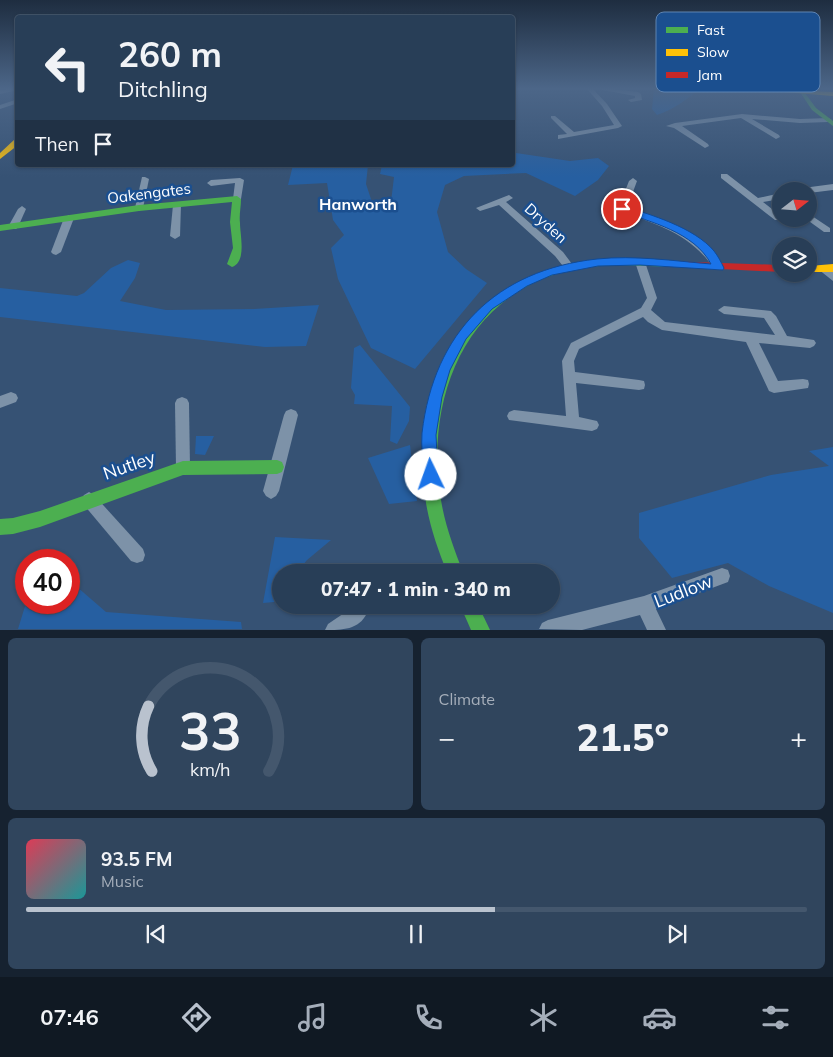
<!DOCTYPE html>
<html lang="en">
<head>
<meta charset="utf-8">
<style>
  :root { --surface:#283e57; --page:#30455d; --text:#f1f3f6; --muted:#a5aeba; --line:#44576d; --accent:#b9c2ce }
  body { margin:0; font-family:Mulish,sans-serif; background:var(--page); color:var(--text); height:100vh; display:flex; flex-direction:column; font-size:19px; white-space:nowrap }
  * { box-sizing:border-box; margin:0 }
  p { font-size:16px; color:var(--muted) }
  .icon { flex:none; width:28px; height:28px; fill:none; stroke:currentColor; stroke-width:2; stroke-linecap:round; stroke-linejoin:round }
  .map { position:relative; height:630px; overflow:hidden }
  .side { display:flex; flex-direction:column; gap:8px; padding:8px; background:#162230; flex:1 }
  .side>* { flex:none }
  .banner { position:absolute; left:15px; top:15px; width:500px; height:152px; border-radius:5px; box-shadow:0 1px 4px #0004,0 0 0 1px var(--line); background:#283e57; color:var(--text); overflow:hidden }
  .needle { width:32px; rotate:73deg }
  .buttons { position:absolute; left:772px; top:182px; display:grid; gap:10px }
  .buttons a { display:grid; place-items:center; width:45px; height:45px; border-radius:50%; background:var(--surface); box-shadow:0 1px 4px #0004,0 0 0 1px var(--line); font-size:25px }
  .speed { position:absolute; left:15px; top:549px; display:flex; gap:10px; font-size:25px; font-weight:700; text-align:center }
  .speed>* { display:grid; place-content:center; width:65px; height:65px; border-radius:50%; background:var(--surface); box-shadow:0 1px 4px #0004,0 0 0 1px var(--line); line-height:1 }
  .speed .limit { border:8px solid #d22; background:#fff; color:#111 }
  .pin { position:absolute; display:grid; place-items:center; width:42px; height:42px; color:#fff; margin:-21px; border:2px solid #fff; border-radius:50%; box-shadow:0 1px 5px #0007 }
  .me { position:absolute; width:55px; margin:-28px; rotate:357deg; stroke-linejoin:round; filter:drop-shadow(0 0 4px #0008) }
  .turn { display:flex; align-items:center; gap:18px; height:105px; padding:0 20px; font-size:22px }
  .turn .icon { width:65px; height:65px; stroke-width:2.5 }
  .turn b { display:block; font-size:35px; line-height:42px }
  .then { display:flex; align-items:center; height:48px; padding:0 20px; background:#0003; gap:10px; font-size:19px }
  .big { font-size:38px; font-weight:800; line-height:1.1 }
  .side .card { flex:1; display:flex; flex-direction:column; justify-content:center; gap:8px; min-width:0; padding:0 18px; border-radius:8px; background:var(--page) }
  .side .dial { align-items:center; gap:0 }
  .dial svg { height:130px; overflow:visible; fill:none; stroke:var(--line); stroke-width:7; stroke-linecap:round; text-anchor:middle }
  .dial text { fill:var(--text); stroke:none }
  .song { display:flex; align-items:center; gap:15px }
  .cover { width:60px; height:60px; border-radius:8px; background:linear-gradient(135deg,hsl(350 70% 55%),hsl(180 70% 35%)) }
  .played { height:5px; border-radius:2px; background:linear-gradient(90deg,var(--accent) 60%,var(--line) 60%) }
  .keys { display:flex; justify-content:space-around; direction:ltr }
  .heat { display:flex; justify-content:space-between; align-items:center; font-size:28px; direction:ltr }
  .side .tiles { flex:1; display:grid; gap:8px; grid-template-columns:1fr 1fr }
  .card:last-child { grid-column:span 2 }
  .trip { position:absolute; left:272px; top:564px; width:288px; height:50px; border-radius:25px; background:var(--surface); box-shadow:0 1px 4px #0004,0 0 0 1px var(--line); font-weight:800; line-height:50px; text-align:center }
  .dock { display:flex; height:80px; justify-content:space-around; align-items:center; background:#101923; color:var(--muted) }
  .dock .icon { width:35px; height:35px }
  .dock .on { color:var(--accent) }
  .dock b { font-size:22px; color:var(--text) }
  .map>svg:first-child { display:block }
  .green { fill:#265fa1 }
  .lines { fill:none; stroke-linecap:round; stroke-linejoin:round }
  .street { fill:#7d92a8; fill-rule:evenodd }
  .fast { fill:#4caf50; fill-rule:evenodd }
  .slow { fill:#ffc107; fill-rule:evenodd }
  .jam { fill:#c62828; fill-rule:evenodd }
  .route { fill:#1a73e8; stroke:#114b97 }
  .labels { text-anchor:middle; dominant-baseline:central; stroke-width:5; stroke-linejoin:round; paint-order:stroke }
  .street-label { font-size:15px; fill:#fff; stroke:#1b4f8f }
  .far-district-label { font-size:16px; font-weight:bold; fill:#fff; stroke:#1b4f8f }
  .near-street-label { font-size:18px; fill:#fff; stroke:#1b4f8f }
  .key { fill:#1b4f8f; stroke:#5f84b1; stroke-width:1 }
  .key-label { font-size:14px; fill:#fff }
</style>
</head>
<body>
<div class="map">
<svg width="833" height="630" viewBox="0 0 833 630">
  <rect width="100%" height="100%" fill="#365274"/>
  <g class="green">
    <path d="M654 89H700C687 99 673 110 657 115L652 109Z"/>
    <path d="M513 140 516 153 570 161 598 158 609 166 598 180 575 196 526 173 464 176 445 185 437 212 448 252 466 269 487 283 415 369 371 348 338 279 331 248 344 235 333 220 327 183 288 185 293 165H368L366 184 373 205 391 202 394 177 380 174 382 165H512Z"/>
    <path d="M128 260 140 263 135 278 120 301 166 310 254 309 319 305 306 346 265 347 0 317V288L77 296 84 293 111 268Z"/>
    <path d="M360 345 410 407 409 421 397 444 390 441 392 406 354 404 355 395 351 388 354 348Z"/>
    <path d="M196 436H214L205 455 195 454Z"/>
    <path d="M410 445 417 501 389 504 368 458Z"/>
    <path d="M833 447V613L769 586 728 563 672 578 639 538V513L771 475 829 466 809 451Z"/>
    <path d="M275 537 331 540 307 560 297 572H281V592L274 602 263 603Z"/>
    <path d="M69 580 106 612 241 622 242 629H18L26 603 69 602Z"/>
  </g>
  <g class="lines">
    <g class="street">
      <path d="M7 89H18V90L0 94V90Z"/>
      <path d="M587 89H593L607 104 622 126 618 128 558 139V135L567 134 551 118V116H555L574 132 614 125 602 106Z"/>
      <path d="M597 89H613L638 92 641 94 642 100 631 102 628 100 635 98V96Z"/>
      <path d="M18 99V103L0 109V105Z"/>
      <path d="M742 114 800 119 828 118 832 120 828 122 800 123 752 119 779 135 780 137 776 139 741 118 682 126 708 144 709 146 705 148 674 128 666 126 675 123Z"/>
      <path d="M721 174H727L758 198 781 193V199L763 202 781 216V220H775L721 178Z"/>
      <path d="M142 177H145L149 179 143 208 139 211 135 208Z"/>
      <path d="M240 178 244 180 241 199 237 202 233 199 235 183 211 186 207 183 211 180Z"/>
      <path d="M633 178 637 181 627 208C665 221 702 232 724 268L723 270H715C691 234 659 225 619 211L618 209 629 181Z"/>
      <path d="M833 184V190L809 193V191H799L803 188Z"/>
      <path d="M509 195 513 198 506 202 563 252 575 268 574 270H566L555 256 499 205 480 211 476 208Z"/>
      <path d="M177 202 181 205 180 236 175 239 170 236 173 205Z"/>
      <path d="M22 206 26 209 18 227 16 229H10L8 227 18 209Z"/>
      <path d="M809 214 830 228V232H824L806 219H809Z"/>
      <path d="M69 215 74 218 61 252 56 255 53 254 51 252 64 218Z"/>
      <path d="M640 259 645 262 657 298 651 310 665 322 775 335 764 318 724 314 718 310 724 306 771 311 776 316 787 336 814 340 816 343 814 346 810 348 759 343 778 381 803 379 808 380 809 384 808 388 774 393 769 391 746 342 662 330 648 322 643 317 579 349 574 361 575 372 639 380 644 381 645 385 644 389 639 390 576 383 579 417 597 421 599 425 597 429 592 431 509 420 507 416 509 412 514 410 566 416 562 361 571 343 641 308 647 298 635 262Z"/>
      <path d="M823 265 833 272V281L818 269 819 267Z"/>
      <path d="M11 392 16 394 18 398 16 402 0 408V396Z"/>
      <path d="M182 397 187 399 189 403 190 468 188 473 183 475 178 473 176 468 175 403 177 399Z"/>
      <path d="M291 409 296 411 298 415 279 491 276 496 271 499 266 496 263 491 284 415 286 411Z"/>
      <path d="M89 492 94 495 143 549 145 555 143 561 137 563 131 561 84 505 81 500 84 495Z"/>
      <path d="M722 568 728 570 730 576 728 582 656 609 666 630H647L640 615 582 630 539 629 542 623 548 620 644 596Z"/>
      <path d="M356 605 364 607 367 613C359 630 342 630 325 630L328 624Z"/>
    </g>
    <g class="fast">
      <path d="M798 89H802L816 108 833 121V126L812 110Z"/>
      <path d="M237 196 241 199C241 207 239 215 240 223 240 235 247 262 232 267L227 264 233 248 230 222 232 202 139 211 0 231V225L139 205Z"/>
      <path d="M606 259 665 261 670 264 665 267C631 265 596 263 563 272 461 300 425 404 441 500 445 525 454 549 463 572H447C438 550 430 527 426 503 405 377 474 268 606 259Z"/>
      <path d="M277 460 282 462 284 467 282 472 277 474 183 475 40 527 13 534 0 535V519L13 518 40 511 183 461Z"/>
      <path d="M460 605H478L490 630H471Z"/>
    </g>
    <g class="slow">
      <path d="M768 89 833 92V96L771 91Z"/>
      <path d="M15 139H18V145L0 159V153Z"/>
      <path d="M833 264V272H809V266Z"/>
    </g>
    <path class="jam" d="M665 261 781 265V272L661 266 660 264 661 262Z"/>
  </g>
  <linearGradient id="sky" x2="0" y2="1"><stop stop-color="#1e2d40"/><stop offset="0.5" stop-color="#4c6688"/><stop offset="1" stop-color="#4c6688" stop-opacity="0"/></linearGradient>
  <rect width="833" height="177" fill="url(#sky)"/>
  <path class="route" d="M622 206C650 214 695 228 714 251 718 256 721 262 724 268L723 270 640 265 598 266 552 275 527 286 492 309 466 339 450 370 442 397 436 435 438 475 436 480 431 482 425 480 423 475C423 461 421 446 422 433 434 332 496 270 597 259 635 255 674 261 711 264 694 232 651 222 619 211V207Z"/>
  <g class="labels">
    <g class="street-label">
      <text transform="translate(149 193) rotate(-7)">Oakengates</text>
      <text transform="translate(546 223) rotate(42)">Dryden</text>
    </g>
    <g class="far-district-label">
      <text x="358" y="204">Hanworth</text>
    </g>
    <g class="near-street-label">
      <text transform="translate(129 465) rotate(-19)">Nutley</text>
      <text transform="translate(683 591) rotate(-21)">Ludlow</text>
    </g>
  </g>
  <rect x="656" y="12" width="164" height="80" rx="8" class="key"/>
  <rect x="666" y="27" width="22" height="6" fill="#4caf50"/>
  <rect x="666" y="49" width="22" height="7" fill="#ffc107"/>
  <rect x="666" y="72" width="22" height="6" fill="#c62828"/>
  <g class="key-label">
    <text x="697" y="35">Fast</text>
    <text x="697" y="57">Slow</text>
    <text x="697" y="80">Jam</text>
  </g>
</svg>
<div class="buttons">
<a><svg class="needle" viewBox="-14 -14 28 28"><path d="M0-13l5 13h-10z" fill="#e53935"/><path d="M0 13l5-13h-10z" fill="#a5aeba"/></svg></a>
<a><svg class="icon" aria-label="layers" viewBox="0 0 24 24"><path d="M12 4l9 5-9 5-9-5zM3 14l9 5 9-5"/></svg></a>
</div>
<div class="speed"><div class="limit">40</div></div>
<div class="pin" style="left:622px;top:209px;background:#d93025"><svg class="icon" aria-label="arrive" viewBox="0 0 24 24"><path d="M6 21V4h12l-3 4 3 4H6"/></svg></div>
<svg class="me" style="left:431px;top:475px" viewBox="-20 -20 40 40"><circle r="19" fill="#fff"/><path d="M0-13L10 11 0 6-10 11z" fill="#1a73e8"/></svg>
<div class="trip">07:47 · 1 min · 340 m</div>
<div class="banner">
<div class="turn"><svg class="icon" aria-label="left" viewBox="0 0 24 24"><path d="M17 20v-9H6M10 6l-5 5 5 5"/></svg><div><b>260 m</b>Ditchling</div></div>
<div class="then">Then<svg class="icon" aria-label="arrive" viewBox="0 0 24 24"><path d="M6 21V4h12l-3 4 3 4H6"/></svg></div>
</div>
</div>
<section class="side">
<div class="tiles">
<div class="card dial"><svg viewBox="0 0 100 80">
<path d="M14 69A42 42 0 1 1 86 69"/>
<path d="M14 69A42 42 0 0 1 12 29" stroke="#b9c2ce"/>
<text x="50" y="56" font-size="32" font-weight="700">33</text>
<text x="50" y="72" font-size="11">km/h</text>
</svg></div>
<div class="card"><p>Climate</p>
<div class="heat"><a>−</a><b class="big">21.5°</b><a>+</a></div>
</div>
<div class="card">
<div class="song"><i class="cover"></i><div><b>93.5 FM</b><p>Music</p></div></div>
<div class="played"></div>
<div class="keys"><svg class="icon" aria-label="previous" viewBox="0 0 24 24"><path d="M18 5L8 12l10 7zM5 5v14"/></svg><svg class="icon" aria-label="pause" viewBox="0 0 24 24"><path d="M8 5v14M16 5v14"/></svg><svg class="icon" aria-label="next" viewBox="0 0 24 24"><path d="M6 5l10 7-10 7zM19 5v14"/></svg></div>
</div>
</div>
</section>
<nav class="dock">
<b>07:46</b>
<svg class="icon on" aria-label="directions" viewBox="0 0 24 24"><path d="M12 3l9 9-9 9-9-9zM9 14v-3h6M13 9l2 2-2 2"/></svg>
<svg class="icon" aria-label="music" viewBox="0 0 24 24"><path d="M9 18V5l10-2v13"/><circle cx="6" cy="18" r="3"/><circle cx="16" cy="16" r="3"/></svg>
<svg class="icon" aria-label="phone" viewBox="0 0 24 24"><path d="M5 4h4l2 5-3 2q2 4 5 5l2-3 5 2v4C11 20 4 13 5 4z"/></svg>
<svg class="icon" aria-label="climate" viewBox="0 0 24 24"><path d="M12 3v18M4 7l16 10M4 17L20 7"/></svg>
<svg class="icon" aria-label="car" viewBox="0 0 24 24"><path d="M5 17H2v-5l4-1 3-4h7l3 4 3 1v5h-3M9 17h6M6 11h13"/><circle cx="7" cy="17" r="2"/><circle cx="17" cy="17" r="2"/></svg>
<svg class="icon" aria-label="filters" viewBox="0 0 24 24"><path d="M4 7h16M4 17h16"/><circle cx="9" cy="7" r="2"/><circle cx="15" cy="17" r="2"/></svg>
</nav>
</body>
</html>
